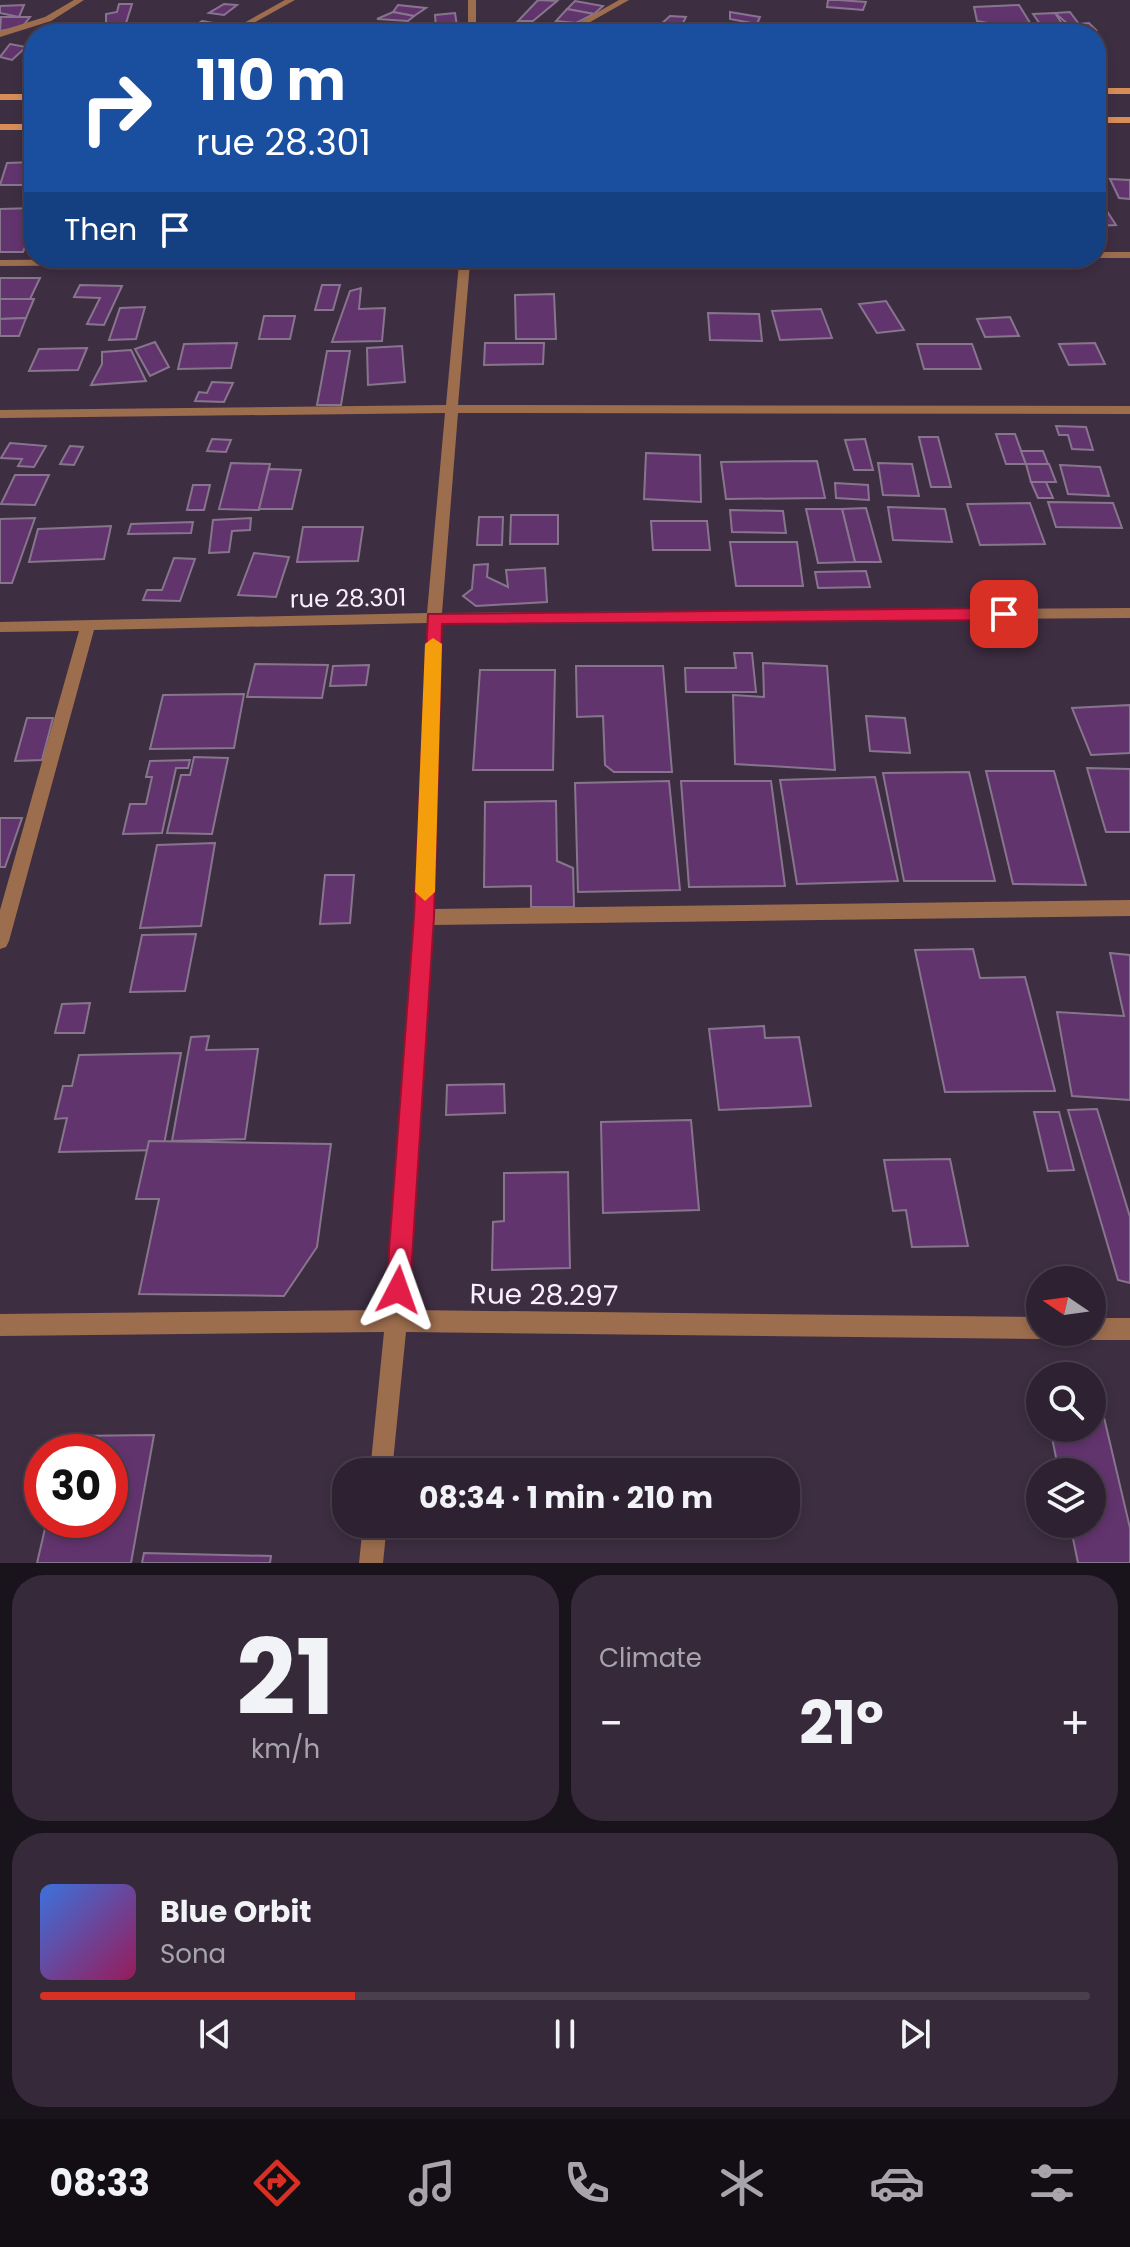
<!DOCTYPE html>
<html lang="en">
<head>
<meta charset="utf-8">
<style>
  :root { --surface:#2e2232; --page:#362a3a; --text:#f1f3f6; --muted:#a7a4ac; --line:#493f4d; --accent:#d93025 }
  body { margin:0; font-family:Poppins,sans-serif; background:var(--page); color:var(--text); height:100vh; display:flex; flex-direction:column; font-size:30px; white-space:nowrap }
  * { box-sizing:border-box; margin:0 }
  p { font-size:26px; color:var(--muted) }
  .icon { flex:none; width:44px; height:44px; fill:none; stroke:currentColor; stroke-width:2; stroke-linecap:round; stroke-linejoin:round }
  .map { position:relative; height:1563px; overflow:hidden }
  .panel { display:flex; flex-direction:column; gap:12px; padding:12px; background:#19131c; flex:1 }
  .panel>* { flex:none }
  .hud { position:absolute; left:24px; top:24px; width:1082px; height:244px; border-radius:32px; box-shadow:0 4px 12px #0003,0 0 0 2px var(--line); background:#1a4fa0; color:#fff; overflow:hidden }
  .needle { width:52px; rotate:283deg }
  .tools { position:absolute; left:1026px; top:1266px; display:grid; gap:16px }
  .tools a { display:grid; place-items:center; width:80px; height:80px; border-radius:50%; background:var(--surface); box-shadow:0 4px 12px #0003,0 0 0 2px var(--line); font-size:40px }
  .speed { position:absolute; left:24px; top:1434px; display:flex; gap:16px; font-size:40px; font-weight:700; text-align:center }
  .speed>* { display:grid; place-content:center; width:104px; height:104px; border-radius:50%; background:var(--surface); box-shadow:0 4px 12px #0003,0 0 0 2px var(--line); line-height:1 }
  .speed .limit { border:12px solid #d22; background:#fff; color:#111 }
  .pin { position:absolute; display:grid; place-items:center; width:68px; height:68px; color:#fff; margin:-34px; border-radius:16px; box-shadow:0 4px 12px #0006 }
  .me { position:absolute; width:88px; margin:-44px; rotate:4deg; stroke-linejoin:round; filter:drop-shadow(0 0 6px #0008) }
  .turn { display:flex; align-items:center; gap:28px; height:168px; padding:0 40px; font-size:36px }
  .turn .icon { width:104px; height:104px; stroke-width:2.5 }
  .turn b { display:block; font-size:56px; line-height:68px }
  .then { display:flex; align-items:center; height:76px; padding:0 40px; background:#0003; gap:16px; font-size:30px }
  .big { font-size:60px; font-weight:700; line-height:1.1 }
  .panel .widget { flex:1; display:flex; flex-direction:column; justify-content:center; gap:12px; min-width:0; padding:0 28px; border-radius:32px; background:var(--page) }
  .panel .dial { align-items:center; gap:0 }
  .dial b { font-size:104px; line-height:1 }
  .song { display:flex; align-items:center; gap:24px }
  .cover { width:96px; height:96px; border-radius:12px; background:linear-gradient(135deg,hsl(220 70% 55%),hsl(330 70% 35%)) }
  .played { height:8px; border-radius:4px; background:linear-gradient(90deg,var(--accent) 30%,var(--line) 30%) }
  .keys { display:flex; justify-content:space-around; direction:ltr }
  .heat { display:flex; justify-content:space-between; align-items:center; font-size:44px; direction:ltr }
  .panel .tiles { flex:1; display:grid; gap:12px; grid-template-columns:1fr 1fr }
  .widget:last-child { grid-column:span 2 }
  .trip { position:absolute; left:332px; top:1458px; width:468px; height:80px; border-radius:32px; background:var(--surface); box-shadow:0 4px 12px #0003,0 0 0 2px var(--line); font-weight:700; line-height:80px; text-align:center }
  .tab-bar { display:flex; height:128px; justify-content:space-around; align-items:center; background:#120e14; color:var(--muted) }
  .tab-bar .icon { width:56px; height:56px }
  .tab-bar .selected { color:var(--accent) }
  .tab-bar b { font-size:36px; color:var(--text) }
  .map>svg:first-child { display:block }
  .building { fill:#62346e; stroke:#87758d; stroke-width:2 }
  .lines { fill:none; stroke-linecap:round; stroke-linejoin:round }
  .minor { fill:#9d6e4e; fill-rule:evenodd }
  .secondary { fill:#d88d59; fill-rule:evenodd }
  .route { fill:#e11d48; stroke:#92132f; stroke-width:2 }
  .slow { fill:#f59e0b }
  .labels { text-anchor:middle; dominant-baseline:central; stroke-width:8; stroke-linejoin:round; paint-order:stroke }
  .street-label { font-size:24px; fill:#faeffc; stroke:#3e2e42 }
  .near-street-label { font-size:28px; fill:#faeffc; stroke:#3e2e42 }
</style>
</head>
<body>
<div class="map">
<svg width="1130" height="1563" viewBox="0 0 1130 1563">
  <rect width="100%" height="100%" fill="#3e2e42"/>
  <g class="building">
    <path d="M538 0 557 1 533 21H518Z"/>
    <path d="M828 0H839L866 2 863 10 827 7Z"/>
    <path d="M575 1 603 6 594 14 567 9Z"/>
    <path d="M119 4H132L126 23 106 25V14L117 12Z"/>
    <path d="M224 4 237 5 224 15 209 13Z"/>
    <path d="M24 5 19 17 0 13V6Z"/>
    <path d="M398 5 426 8 414 16 393 12Z"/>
    <path d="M1019 5 1037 34H982L988 30V23L977 21 974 7Z"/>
    <path d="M567 9 594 14 576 23 556 21Z"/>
    <path d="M393 12 414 16 408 21 377 19Z"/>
    <path d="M730 12 760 17 757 24 730 19Z"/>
    <path d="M1070 12 1079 24 1089 23 1096 30 1077 32 1055 13Z"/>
    <path d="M455 13 457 26 436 28 435 15Z"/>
    <path d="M1055 13 1069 34H1047L1033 14Z"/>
    <path d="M670 16 686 17 681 27 660 25Z"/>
    <path d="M1 17H30L22 27 0 31Z"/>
    <path d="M202 21 219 24 205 34 185 32Z"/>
    <path d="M636 25H660L658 34 630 33Z"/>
    <path d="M830 25 856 26 855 34 827 33Z"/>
    <path d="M10 44 26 47 12 60 0 57Z"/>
    <path d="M34 162V185H0L7 163Z"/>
    <path d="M1110 179 1130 180V199L1119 198Z"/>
    <path d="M1103 205 1116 225 1096 226V206Z"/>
    <path d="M34 208V224L23 252H0V209Z"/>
    <path d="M0 278H40L30 299H0Z"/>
    <path d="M80 285 122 286 104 325 87 324 100 298 74 297Z"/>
    <path d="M322 285H340L333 310H315Z"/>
    <path d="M361 288 359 309 385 308 382 341 332 342 350 291Z"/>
    <path d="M554 294 556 339H516L515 295Z"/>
    <path d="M0 299H34L26 318 0 319Z"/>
    <path d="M886 301 904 330 877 333 859 304Z"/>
    <path d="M145 307 136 339 109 340 120 308Z"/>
    <path d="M821 309 832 338 780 340 772 311Z"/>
    <path d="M708 313 759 314 762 341 710 340Z"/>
    <path d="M264 316H295L290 339H259Z"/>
    <path d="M1010 317 1019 336 985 337 977 319Z"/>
    <path d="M26 318 19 336H0V319Z"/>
    <path d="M155 342 169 367 150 376 135 349Z"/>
    <path d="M237 343 231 368 178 369 184 344Z"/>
    <path d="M485 343H544L543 364 484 365Z"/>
    <path d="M1095 343 1105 364 1069 365 1059 344Z"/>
    <path d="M917 344H972L981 369H924Z"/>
    <path d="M402 346 405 382 368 385 367 348Z"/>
    <path d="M87 348 78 370 29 371 39 349Z"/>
    <path d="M131 350 146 381 91 385 102 364V352Z"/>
    <path d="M327 351H350L341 405H317Z"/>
    <path d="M212 382 233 383 224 402 195 401 199 392 207 393Z"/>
    <path d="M1056 426 1086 427 1093 450 1072 449 1068 435H1059Z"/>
    <path d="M996 434H1015L1026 464H1006Z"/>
    <path d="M919 437H938L951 487H931Z"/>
    <path d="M212 439 231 440 226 452 207 451Z"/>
    <path d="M865 439 873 470H854L845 440Z"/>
    <path d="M10 443 46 446 34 467 18 466 22 459 1 458Z"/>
    <path d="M70 446 83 447 74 465 60 464Z"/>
    <path d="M1021 451H1043L1048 464H1026Z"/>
    <path d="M646 453 700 455 701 502 644 499Z"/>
    <path d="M817 461 825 498 726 499 721 462Z"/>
    <path d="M231 463 270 464 259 510 219 509Z"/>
    <path d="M878 463 912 464 919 496 883 495Z"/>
    <path d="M1026 464H1049L1056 482H1031Z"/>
    <path d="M1060 465 1100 467 1109 496 1068 494Z"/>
    <path d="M269 469 301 470 292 509H259Z"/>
    <path d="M15 475H49L35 505 1 504Z"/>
    <path d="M1031 482H1046L1053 498H1038Z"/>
    <path d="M835 483 868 485 869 500 836 498Z"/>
    <path d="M193 485H210L204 510H187Z"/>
    <path d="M1048 502 1113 503 1122 528 1056 527Z"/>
    <path d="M1030 503 1045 544 980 545 967 504Z"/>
    <path d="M888 507 945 509 952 542 893 540Z"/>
    <path d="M866 508 881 562H855L842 509Z"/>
    <path d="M806 509H842L855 562 818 563Z"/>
    <path d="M730 510 783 511 786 533 732 532Z"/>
    <path d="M511 515H558V544H510Z"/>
    <path d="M479 517H503L502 545H477Z"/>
    <path d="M35 518 12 583H0V519Z"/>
    <path d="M251 518 250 530 232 531 229 552 209 553 213 520Z"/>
    <path d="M651 521H707L710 550H653Z"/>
    <path d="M193 522 191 533 128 534 131 524Z"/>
    <path d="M111 526 104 559 29 562 38 529Z"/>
    <path d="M303 527H363L358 561 297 562Z"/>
    <path d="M730 542H797L803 586H736Z"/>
    <path d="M254 553 289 557 276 597 238 595Z"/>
    <path d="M174 558 195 559 180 601 143 600 147 590H162Z"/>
    <path d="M488 564 487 577 508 587 506 570 545 568 547 602 476 606 463 596 472 589 474 565Z"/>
    <path d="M866 571 870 587 818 588 815 572Z"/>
    <path d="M734 653H752L756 692H686L685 668H736Z"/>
    <path d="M763 663 827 666 835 770 735 764 733 695 764 697Z"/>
    <path d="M255 664 328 665 322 698 247 697Z"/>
    <path d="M369 665 366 685 330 686 333 666Z"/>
    <path d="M576 666H663L672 772H614L605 765 603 716 577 717Z"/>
    <path d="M480 670H555L553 770H473Z"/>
    <path d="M244 694 234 748 150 749 163 695Z"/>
    <path d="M1130 705V753L1091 755 1072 708Z"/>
    <path d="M866 716 905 718 910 753 870 751Z"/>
    <path d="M27 718H53L42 760 15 761Z"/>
    <path d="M194 757 228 758 212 834 167 833 181 775H190Z"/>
    <path d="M190 760 188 768H176L162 833 123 834 130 804H146L152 777H146L150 761Z"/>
    <path d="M1087 768 1130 769V832H1106Z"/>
    <path d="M986 771H1054L1086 885 1013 884Z"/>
    <path d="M969 772 995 881H904L883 773Z"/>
    <path d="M875 777 898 881 797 884 780 780Z"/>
    <path d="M669 781 680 890 578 892 575 783Z"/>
    <path d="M681 781H771L785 886 689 887Z"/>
    <path d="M556 801 557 861 573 868 574 907H531V886L484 887 485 802Z"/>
    <path d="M0 818H22L5 867H0Z"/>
    <path d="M215 843 201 926 140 928 157 845Z"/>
    <path d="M325 875H354L350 923 320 924Z"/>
    <path d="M196 934 185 991 130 992 142 935Z"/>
    <path d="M973 949 980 978 1025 977 1055 1091 945 1092 915 950Z"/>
    <path d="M1110 953 1130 955V1100L1072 1096 1057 1012 1124 1016Z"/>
    <path d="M90 1003 84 1033H55L62 1004Z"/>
    <path d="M764 1026 765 1038 799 1037 811 1106 719 1110 709 1029Z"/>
    <path d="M209 1036 206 1050 258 1049 245 1139 172 1141 191 1037Z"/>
    <path d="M181 1053 163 1150 59 1152 67 1118 55 1119 63 1086H72L79 1055Z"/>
    <path d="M504 1084 505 1113 446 1115 447 1085Z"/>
    <path d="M1097 1109 1130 1217V1283L1118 1280 1068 1110Z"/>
    <path d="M1034 1112H1059L1074 1170 1048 1171Z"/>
    <path d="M691 1120 699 1210 603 1213 601 1122Z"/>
    <path d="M149 1141 331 1144 317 1247 284 1296 139 1294 159 1199H136Z"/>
    <path d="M950 1159 968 1246 912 1247 906 1210 893 1211 884 1160Z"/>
    <path d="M568 1172 570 1268 492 1270 493 1222 504 1221V1173Z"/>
    <path d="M1092 1392H1098L1130 1528V1563H1078L1070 1524H1092V1472H1059L1050 1428H1092Z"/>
    <path d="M154 1435 131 1563H37L47 1520H110V1452H65L69 1436Z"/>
    <path d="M144 1553 271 1556 270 1563H142Z"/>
  </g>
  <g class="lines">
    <g class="minor">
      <path d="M74 0H84L51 21 0 37V31L45 17Z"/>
      <path d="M285 0H295L234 34H224Z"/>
      <rect x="468" y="0" width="8" height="34"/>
      <path d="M619 0H629L569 34H559Z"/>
      <rect x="1096" y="252" width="34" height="6"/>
      <path d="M236 258H685L680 261 470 263 458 405 1130 406V414L458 413 442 613 1130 608V618L441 623 433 909 1130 900V916L432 925 407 1310 1040 1317V1332H1049L1048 1336 1040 1339 406 1332 392 1472H370L384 1332 0 1336V1314L386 1310 415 917 427 623 94 630 9 941 6 947 0 949V910L79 631 0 632V622L427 613 445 413 0 418V410L446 405 459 263 0 266V260Z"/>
      <path d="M1092 1318H1130V1340H1092L1084 1337 1083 1332H1092Z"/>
      <path d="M363 1524H387L383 1563H359Z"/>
    </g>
    <g class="secondary">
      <rect x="1096" y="88" width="34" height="6"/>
      <rect x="0" y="94" width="34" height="6"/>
      <rect x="1096" y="117" width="34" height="6"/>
      <rect x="0" y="124" width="34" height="6"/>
    </g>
  </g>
  <path class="route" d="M1004 608 1012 614 1004 620 442 624 434 917 410 1290 407 1298 398 1302 390 1298 386 1290 414 917 428 614Z"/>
  <path class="slow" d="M433 638 442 644 435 892 425 901 415 892 425 644Z"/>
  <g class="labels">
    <g class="street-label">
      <text transform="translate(348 598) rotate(-1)">rue 28.301</text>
    </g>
    <g class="near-street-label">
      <text transform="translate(544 1295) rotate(1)">Rue 28.297</text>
    </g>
  </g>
</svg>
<div class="tools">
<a><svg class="needle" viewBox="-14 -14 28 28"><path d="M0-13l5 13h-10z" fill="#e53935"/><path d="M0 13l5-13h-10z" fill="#a7a4ac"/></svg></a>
<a><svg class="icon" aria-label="search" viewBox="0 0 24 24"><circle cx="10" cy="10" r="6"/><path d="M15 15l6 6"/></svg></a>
<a><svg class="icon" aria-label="layers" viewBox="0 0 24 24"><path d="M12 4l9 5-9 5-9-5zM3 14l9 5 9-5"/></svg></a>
</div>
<div class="speed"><div class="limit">30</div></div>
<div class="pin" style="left:1004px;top:614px;background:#d93025"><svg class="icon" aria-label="arrive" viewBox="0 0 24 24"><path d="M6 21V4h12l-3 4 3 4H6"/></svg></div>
<svg class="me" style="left:398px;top:1290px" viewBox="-20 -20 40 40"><path d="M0-17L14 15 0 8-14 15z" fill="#e11d48" stroke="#fff" stroke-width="4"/></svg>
<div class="trip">08:34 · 1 min · 210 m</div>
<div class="hud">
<div class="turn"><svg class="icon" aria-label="right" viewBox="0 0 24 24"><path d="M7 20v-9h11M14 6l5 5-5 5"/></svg><div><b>110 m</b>rue 28.301</div></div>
<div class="then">Then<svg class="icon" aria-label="arrive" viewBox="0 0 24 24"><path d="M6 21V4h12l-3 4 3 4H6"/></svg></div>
</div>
</div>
<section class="panel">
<div class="tiles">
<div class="widget dial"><b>21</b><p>km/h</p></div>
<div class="widget"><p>Climate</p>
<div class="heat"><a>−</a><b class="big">21°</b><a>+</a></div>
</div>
<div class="widget">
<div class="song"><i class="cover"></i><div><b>Blue Orbit</b><p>Sona</p></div></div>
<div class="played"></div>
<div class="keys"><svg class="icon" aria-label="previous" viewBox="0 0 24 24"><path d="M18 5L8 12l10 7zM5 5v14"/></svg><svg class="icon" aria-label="pause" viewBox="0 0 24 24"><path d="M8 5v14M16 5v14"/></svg><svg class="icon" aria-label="next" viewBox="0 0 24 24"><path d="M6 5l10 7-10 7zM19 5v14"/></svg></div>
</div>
</div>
</section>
<nav class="tab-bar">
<b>08:33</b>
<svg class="icon selected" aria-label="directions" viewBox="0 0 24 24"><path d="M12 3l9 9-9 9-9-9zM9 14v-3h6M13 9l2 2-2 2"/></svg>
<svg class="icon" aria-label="music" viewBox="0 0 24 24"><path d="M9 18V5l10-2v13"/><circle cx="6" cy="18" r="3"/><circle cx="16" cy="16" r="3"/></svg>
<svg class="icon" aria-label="phone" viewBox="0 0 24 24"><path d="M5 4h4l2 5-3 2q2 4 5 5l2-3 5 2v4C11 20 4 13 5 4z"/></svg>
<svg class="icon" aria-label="climate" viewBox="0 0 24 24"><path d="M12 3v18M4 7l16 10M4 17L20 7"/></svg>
<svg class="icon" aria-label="car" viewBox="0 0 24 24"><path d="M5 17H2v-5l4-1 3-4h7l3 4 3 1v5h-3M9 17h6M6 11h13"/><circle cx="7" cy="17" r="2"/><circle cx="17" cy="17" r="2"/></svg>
<svg class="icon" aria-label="filters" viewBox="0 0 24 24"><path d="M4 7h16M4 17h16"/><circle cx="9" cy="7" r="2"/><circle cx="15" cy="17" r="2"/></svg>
</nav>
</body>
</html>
